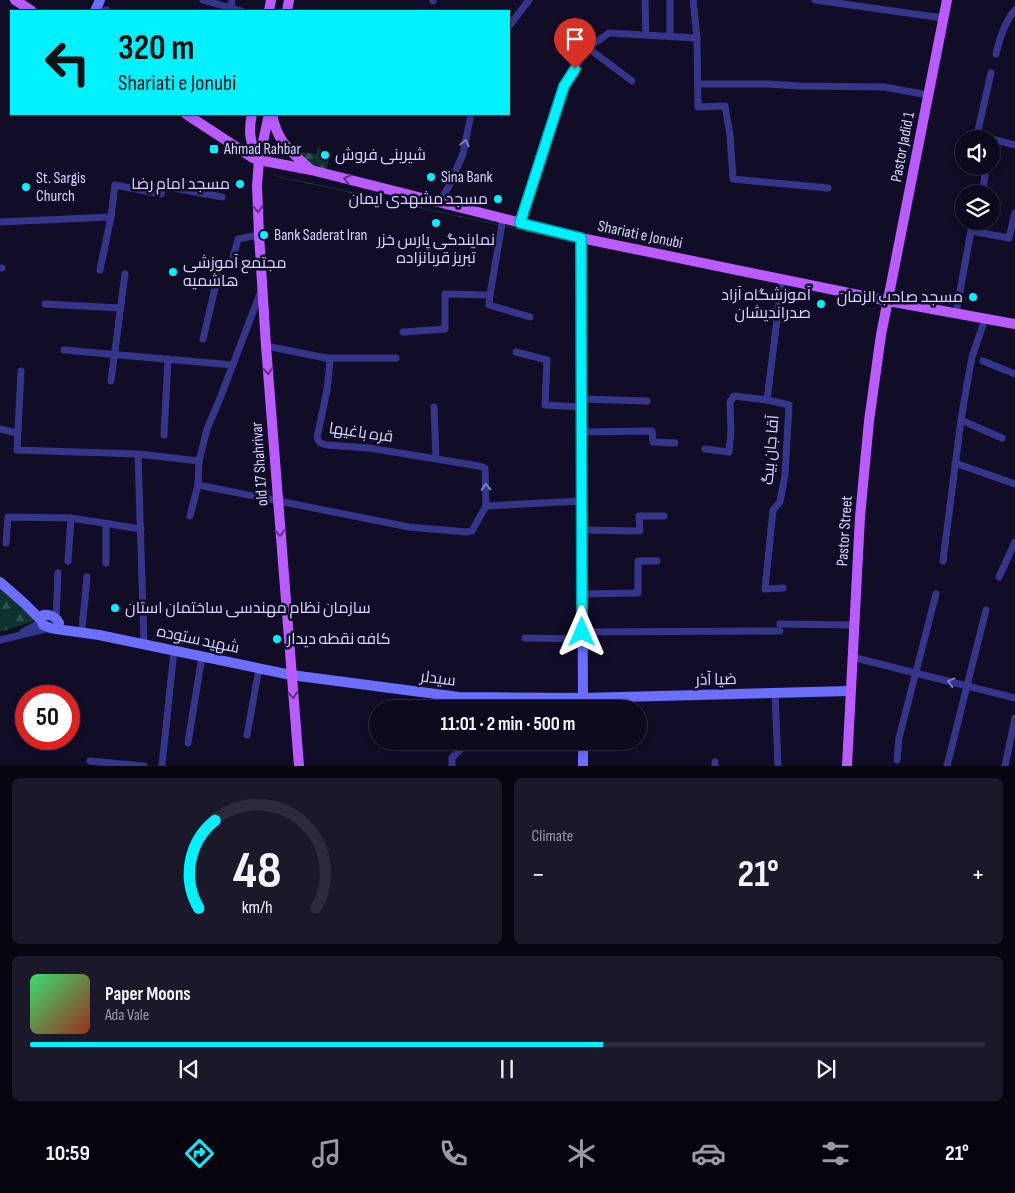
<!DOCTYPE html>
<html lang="en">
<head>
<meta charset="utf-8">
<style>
  :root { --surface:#0d0a1d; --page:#1b182a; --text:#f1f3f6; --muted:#9a9aa4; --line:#2d2b3b; --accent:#00f2ff }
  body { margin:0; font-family:"Sofia Sans Condensed",Cairo,sans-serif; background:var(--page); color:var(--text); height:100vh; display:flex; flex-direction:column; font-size:19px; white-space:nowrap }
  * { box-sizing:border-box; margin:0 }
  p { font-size:16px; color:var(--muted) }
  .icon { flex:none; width:28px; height:28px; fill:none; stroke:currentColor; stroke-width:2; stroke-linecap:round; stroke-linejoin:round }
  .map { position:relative; height:766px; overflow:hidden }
  .panel { display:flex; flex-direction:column; gap:12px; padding:12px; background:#070610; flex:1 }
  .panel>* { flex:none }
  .top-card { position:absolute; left:10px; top:10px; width:500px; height:105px; border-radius:0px; box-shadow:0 2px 8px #0003,0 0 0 1px var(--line); background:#00f2ff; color:#111; overflow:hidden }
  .fabs { position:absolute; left:955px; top:130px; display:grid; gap:10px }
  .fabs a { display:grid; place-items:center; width:45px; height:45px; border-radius:50%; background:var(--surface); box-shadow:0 2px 8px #0003,0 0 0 1px var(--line); font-size:25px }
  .speed { position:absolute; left:15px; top:685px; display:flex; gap:10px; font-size:25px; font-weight:700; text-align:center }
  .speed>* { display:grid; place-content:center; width:65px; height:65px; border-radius:50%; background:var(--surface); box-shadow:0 2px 8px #0003,0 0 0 1px var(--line); line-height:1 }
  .speed .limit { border:8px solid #d22; background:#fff; color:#111 }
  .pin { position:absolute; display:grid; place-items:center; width:42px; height:42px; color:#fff; margin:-51px -21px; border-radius:50% 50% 50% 0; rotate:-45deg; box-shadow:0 0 5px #0007 }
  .pin .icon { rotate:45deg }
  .me { position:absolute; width:55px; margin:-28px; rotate:0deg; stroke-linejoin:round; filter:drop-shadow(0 0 4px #0008) }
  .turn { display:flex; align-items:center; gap:18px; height:105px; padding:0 25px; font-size:22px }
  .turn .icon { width:65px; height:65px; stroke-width:2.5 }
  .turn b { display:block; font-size:35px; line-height:42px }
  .big { font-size:38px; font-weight:700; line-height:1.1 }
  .panel .tile { flex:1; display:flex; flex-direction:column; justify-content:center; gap:8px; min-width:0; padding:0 18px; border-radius:8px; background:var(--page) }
  .panel .dial { align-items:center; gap:0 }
  .dial svg { height:130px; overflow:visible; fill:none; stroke:var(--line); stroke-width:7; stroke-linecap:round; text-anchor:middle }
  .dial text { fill:var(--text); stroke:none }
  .song { display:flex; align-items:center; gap:15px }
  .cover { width:60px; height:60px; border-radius:8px; background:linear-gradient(135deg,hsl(140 70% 55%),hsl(10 70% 35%)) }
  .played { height:5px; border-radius:2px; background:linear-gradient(90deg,var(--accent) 60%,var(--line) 60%) }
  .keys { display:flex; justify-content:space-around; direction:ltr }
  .heat { display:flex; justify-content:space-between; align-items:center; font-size:28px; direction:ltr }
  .panel .tiles { flex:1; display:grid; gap:12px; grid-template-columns:1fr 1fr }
  .tile:last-child { grid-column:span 2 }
  .trip { position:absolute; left:369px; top:700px; width:278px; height:50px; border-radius:25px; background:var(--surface); box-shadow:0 2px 8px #0003,0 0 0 1px var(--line); font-weight:700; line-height:50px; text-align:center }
  .menu { display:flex; height:80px; justify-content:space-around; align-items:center; background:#05040c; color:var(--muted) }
  .menu .icon { width:35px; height:35px }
  .menu .on { color:var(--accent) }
  .menu b { font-size:22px; color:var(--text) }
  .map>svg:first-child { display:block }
  .forest { fill:url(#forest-firs) }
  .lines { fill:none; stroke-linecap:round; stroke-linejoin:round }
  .street { stroke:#35368a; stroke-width:7 }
  .secondary { stroke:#6b6eff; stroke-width:10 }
  .primary { stroke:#ba5bff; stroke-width:10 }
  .oneway { stroke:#7e7dbf }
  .oneway2 { stroke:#5d3088 }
  .route-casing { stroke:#009da6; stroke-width:12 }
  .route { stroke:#00f2ff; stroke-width:9 }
  .poi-dot { fill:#00f2ff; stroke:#110d27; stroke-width:2 }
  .labels { text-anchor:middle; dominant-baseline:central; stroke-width:5; stroke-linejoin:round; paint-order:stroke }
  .street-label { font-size:16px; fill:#d7d4ff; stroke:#110d27 }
  .poi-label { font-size:16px; fill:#d7d4ff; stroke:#110d27; text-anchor:start }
</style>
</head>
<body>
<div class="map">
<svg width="1015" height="766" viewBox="0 0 1015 766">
  <defs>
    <pattern id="forest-firs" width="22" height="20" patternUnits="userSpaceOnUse" patternTransform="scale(1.25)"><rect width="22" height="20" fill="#10322f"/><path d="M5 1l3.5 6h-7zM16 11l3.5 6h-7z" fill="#324f4e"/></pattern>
  </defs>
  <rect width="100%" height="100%" fill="#110d27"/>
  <g class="forest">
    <path d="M318 147 329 158 326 174 311 170 293 151 316 154Z"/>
    <path d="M274 175 565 239 564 240 274 176Z"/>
    <path d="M0 587 38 620 0 632Z"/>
  </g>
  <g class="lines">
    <g class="street">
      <path d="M203 0 242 11"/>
      <path d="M645 0 646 35"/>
      <path d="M693 0 697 38"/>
      <path d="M815 0 943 18"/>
      <path d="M433 1V0"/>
      <path d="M231 8 232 0"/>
      <path d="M100 11 107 10 108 11"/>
      <path d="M509 26 529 0"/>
      <path d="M670 37V0"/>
      <path d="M588 48 609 33 697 38 698 107 725 106 730 135 733 179 828 188"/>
      <path d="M996 54C1000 38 1004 23 1015 10"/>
      <path d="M991 73 977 135 1015 145"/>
      <path d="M698 84H768L799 86 884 87 928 95"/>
      <path d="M982 194 985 176"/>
      <path d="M440 202 451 182 463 154 471 114"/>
      <path d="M0 222 111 217"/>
      <path d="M520 223 564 85 588 48 632 81"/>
      <path d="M971 231 1009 238 1015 213"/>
      <path d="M0 268H2"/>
      <path d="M100 270 111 217 115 185 161 194 163 186 222 197"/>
      <path d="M782 279 767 400 789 405 785 475 780 502 773 510 765 589 783 588"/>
      <path d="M490 295 489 305 530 317"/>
      <path d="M45 304 120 308"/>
      <path d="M956 313 971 231 977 221"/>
      <path d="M403 332 445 329V294L490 295 503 218"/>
      <path d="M203 339 221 263 231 265 238 239 259 235"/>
      <path d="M266 346 326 358 330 362 327 390 317 438 320 443 327 445 369 448 479 466 485 468 486 506"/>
      <path d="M64 350 233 365"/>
      <path d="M516 352 547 360 545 405 582 407"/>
      <path d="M326 358H396"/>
      <path d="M983 361 1015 374"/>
      <path d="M21 371 17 450 138 454 199 461"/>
      <path d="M111 381 125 274"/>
      <path d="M581 399 647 401"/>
      <path d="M434 407 436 458"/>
      <path d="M961 420 1002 438"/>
      <path d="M0 429 17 433"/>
      <path d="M582 432 652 431 653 442 675 443"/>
      <path d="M164 435 168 359"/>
      <path d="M705 449 729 452 731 432 730 402 734 396 767 400"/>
      <path d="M138 454 144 644"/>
      <path d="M955 463 1015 484"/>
      <path d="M198 485 409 527 466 532 472 531 486 506"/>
      <path d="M486 506 582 501"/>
      <path d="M190 516 198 485 199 461 207 429 219 401 261 291"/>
      <path d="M106 523V563"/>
      <path d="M582 530 640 531 639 516H664"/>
      <path d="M6 543 8 517 71 518 141 529"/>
      <path d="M68 561 71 518"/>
      <path d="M943 561 961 420 966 390 972 357 985 319"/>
      <path d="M999 577 1015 542"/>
      <path d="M582 594 638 593V561H657"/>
      <path d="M56 618 58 573"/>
      <path d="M780 624 854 625"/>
      <path d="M82 629 87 577"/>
      <path d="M23 632 41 622"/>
      <path d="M582 632 780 631"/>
      <path d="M525 638 582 639"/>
      <path d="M0 640 50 628"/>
      <path d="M852 657 1015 698"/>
      <path d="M775 694 778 766"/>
      <path d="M459 697 460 709"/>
      <path d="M247 735 259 668"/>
      <path d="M188 743 202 656"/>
      <path d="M897 760 899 738 936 594"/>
      <path d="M90 761 144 766"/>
      <path d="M715 762V766"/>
      <path d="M162 766 174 650"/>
      <path d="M452 766V758L461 749V741"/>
      <path d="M947 766 986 610"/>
      <path d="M1005 766 1015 718"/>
    </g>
    <g class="secondary">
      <path d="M95 11 100 0"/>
      <path d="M581 238 583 709"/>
      <path d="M0 582 24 603 41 620"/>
      <path d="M43 615C50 614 56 617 59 623 58 633 49 627 43 625L41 620Z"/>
      <path d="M56 629 99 635 291 675 459 697 583 698 850 691"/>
      <path d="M583 741V766"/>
    </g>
    <g class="primary">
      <path d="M15 0 32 11"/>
      <path d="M269 11 271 0"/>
      <path d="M287 11 289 0"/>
      <path d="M186 114 253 158 259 160 311 170 581 238 888 301 1015 324"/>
      <path d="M252 114C248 132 250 143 259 160"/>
      <path d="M269 114 259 160 257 186 259 235 266 346 299 766"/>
      <path d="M272 114C277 142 290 151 310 169"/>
      <path d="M847 766 860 517 869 421 881 335 947 0"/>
    </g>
  </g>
  <defs><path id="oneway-chevron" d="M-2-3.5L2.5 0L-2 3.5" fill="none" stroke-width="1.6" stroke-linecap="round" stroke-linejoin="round" transform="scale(1.25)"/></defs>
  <g class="oneway">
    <use href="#oneway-chevron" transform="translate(465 143) rotate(-78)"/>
    <use href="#oneway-chevron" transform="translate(486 487) rotate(-92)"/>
    <use href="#oneway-chevron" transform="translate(951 682) rotate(-166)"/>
  </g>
  <g class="oneway2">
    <use href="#oneway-chevron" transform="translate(347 179) rotate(-166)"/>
    <use href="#oneway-chevron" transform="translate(258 209) rotate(87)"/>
    <use href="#oneway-chevron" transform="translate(268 371) rotate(86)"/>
    <use href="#oneway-chevron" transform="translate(280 533) rotate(86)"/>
    <use href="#oneway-chevron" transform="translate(293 695) rotate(85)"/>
  </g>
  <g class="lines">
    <defs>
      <path id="route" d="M575 69 564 86 520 223 581 238 582 632"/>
    </defs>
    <use href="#route" class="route-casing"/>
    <use href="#route" class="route"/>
  </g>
  <g class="poi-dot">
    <rect x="209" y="144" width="10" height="10" rx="2.5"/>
    <circle cx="325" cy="155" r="5"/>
    <circle cx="431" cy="177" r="5"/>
    <circle cx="240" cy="184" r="5"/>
    <circle cx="26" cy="187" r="5"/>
    <circle cx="498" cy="199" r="5"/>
    <circle cx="436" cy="223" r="5"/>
    <circle cx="264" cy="235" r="5"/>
    <circle cx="173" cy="272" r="5"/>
    <circle cx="973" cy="297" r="5"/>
    <circle cx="821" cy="304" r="5"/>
    <circle cx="115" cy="608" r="5"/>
    <circle cx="277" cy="639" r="5"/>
  </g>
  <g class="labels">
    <g class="street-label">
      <text transform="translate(903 147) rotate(-79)">Pastor Jadid 1</text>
      <text transform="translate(640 235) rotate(12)">Shariati e Jonubi</text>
      <text transform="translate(361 433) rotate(8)">قره باغیها</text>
      <text transform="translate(771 450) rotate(-85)">آقا جان بیگ</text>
      <text transform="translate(260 464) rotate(-94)">old 17 Shahrivar</text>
      <text transform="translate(845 531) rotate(-86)">Pastor Street</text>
      <text transform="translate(198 640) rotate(12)">شهید ستوده</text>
      <text transform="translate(438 679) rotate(7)">سیدلر</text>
      <text transform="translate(716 680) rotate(-1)">ضیا آذر</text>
    </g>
    <g class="poi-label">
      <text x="224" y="149">Ahmad Rahbar</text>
      <text x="335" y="155">شیرینی فروش</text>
      <text x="441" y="177">Sina Bank</text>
      <text x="36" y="178">St. Sargis<tspan x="36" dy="18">Church</tspan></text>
      <text x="230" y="184" text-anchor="end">مسجد امام رضا</text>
      <text x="488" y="199" text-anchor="end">مسجد مشهدی ایمان</text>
      <text x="274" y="235">Bank Saderat Iran</text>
      <text x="436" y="240" text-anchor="middle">نمایندگی پارس خزر<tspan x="436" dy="18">تبریز قربانزاده</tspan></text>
      <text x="183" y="263">مجتمع آموزشی<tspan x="183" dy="18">هاشمیه</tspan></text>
      <text x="811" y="295" text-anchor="end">آموزشگاه آزاد<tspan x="811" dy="18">صدراندیشان</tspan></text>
      <text x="963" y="297" text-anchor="end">مسجد صاحب الزمان</text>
      <text x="125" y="608">سازمان نظام مهندسی ساختمان استان</text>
      <text x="287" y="639">کافه نقطه دیدار</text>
    </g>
  </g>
</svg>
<div class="fabs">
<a><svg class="icon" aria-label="sound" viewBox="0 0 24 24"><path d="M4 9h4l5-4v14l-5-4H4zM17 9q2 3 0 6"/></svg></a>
<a><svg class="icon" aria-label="layers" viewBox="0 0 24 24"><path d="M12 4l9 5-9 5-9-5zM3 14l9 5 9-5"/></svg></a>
</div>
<div class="speed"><div class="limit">50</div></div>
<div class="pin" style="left:575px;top:69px;background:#d93025"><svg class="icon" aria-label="arrive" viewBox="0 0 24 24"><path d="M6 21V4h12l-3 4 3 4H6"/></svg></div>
<svg class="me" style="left:582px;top:632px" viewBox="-20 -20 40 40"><path d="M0-17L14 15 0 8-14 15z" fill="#00f2ff" stroke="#fff" stroke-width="4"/></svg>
<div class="trip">11:01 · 2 min · 500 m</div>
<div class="top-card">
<div class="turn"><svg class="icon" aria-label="left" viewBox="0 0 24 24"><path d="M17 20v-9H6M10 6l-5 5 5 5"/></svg><div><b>320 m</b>Shariati e Jonubi</div></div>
</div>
</div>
<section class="panel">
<div class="tiles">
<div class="tile dial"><svg viewBox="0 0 100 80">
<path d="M14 69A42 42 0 1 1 86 69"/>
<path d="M14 69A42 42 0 0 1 24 15" stroke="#00f2ff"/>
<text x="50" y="56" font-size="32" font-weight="700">48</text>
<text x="50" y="72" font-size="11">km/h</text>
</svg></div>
<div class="tile"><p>Climate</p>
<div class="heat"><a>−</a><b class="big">21°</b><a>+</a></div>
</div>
<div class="tile">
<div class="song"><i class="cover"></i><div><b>Paper Moons</b><p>Ada Vale</p></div></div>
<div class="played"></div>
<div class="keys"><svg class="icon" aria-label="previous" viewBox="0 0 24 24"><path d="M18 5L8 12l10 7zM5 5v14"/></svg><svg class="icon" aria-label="pause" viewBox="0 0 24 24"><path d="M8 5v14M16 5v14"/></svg><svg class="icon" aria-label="next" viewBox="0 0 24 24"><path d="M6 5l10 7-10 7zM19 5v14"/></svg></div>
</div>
</div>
</section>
<nav class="menu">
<b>10:59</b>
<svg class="icon on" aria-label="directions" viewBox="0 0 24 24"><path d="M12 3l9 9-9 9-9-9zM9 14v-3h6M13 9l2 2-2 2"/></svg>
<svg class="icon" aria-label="music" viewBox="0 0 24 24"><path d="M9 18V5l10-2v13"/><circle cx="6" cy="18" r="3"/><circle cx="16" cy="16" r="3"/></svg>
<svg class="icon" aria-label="phone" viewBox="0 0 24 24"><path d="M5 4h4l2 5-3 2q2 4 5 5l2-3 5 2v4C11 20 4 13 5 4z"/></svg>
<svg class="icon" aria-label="climate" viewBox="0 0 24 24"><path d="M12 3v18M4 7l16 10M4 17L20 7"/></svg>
<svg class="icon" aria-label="car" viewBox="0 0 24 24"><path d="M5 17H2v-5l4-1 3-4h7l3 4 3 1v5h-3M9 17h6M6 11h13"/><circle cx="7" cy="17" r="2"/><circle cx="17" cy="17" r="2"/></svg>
<svg class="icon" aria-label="filters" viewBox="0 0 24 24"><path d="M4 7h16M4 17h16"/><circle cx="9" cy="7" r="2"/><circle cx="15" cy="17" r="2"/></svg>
<b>21°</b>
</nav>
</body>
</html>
